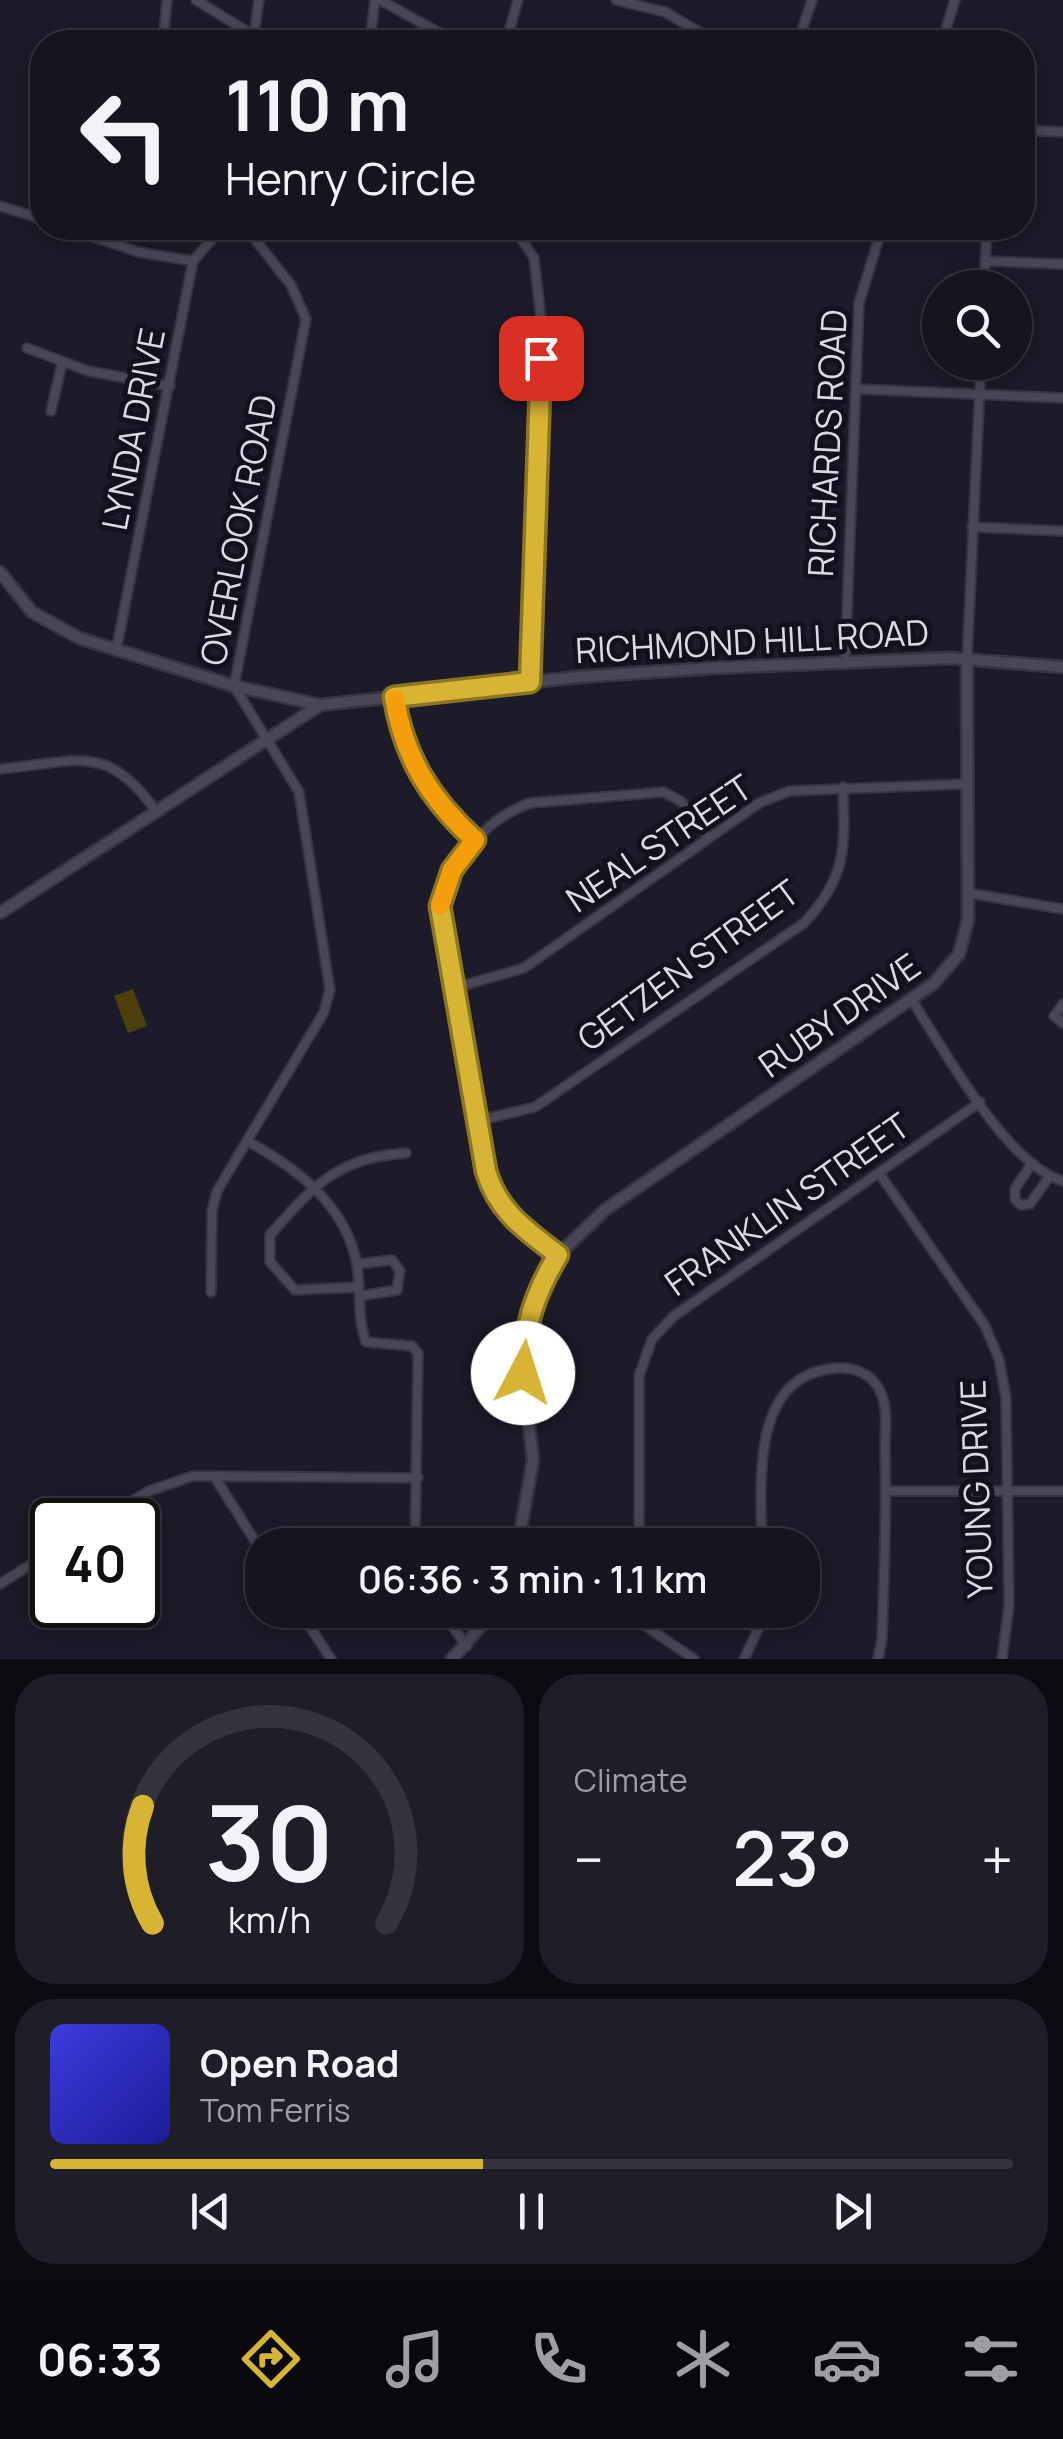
<!DOCTYPE html>
<html lang="en">
<head>
<meta charset="utf-8">
<style>
  :root { --surface:#16141f; --page:#1f1d28; --text:#f1f3f6; --muted:#9e9ea4; --line:#35333d; --accent:#d7b434 }
  body { margin:0; font-family:Manrope,sans-serif; background:var(--page); color:var(--text); height:100vh; display:flex; flex-direction:column; font-size:38px; white-space:nowrap }
  * { box-sizing:border-box; margin:0 }
  p { font-size:32px; color:var(--muted) }
  .icon { flex:none; width:55px; height:55px; fill:none; stroke:currentColor; stroke-width:2; stroke-linecap:round; stroke-linejoin:round }
  .map { position:relative; height:1659px; overflow:hidden }
  .details { display:flex; flex-direction:column; gap:15px; padding:15px; background:#0c0b11; flex:1 }
  .details>* { flex:none }
  .hud { position:absolute; left:30px; top:30px; width:1005px; height:210px; border-radius:40px; box-shadow:0 5px 25px #0003,0 0 0 2px var(--line); background:#16141f; color:var(--text); overflow:hidden }
  .fabs { position:absolute; left:922px; top:270px; display:grid; gap:20px }
  .fabs a { display:grid; place-items:center; width:110px; height:110px; border-radius:50%; background:var(--surface); box-shadow:0 5px 25px #0003,0 0 0 2px var(--line); font-size:50px }
  .speed { position:absolute; left:30px; top:1498px; display:flex; gap:20px; font-size:50px; font-weight:700; text-align:center }
  .speed>* { display:grid; place-content:center; width:130px; height:130px; border-radius:50%; background:var(--surface); box-shadow:0 5px 25px #0003,0 0 0 2px var(--line); line-height:1 }
  .speed .limit { border:5px solid #111; border-radius:15px; background:#fff; color:#111 }
  .pin { position:absolute; display:grid; place-items:center; width:85px; height:85px; color:#fff; margin:-42px; border-radius:20px; box-shadow:0 5px 15px #0006 }
  .me { position:absolute; width:110px; margin:-55px; rotate:5deg; stroke-linejoin:round; filter:drop-shadow(0 0 8px #0008) }
  .turn { display:flex; align-items:center; gap:35px; height:210px; padding:0 30px; font-size:45px }
  .turn .icon { width:130px; height:130px; stroke-width:2.5 }
  .turn b { display:block; font-size:70px; line-height:85px }
  .big { font-size:75px; font-weight:600; line-height:1.1 }
  .details .tile { flex:1; display:flex; flex-direction:column; justify-content:center; gap:15px; min-width:0; padding:0 35px; border-radius:40px; background:var(--page) }
  .details .dial { align-items:center; gap:0 }
  .dial svg { height:260px; overflow:visible; fill:none; stroke:var(--line); stroke-width:7; stroke-linecap:round; text-anchor:middle }
  .dial text { fill:var(--text); stroke:none }
  .song { display:flex; align-items:center; gap:30px }
  .cover { width:120px; height:120px; border-radius:15px; background:linear-gradient(135deg,hsl(240 70% 55%),hsl(240 70% 35%)) }
  .played { height:10px; border-radius:5px; background:linear-gradient(90deg,var(--accent) 45%,var(--line) 45%) }
  .keys { display:flex; justify-content:space-around; direction:ltr }
  .heat { display:flex; justify-content:space-between; align-items:center; font-size:55px; direction:ltr }
  .details .tiles { flex:1; display:grid; gap:15px; grid-template-columns:1fr 1fr }
  .tile:last-child { grid-column:span 2 }
  .trip { position:absolute; left:245px; top:1528px; width:575px; height:100px; border-radius:40px; background:var(--surface); box-shadow:0 5px 25px #0003,0 0 0 2px var(--line); font-weight:600; line-height:100px; text-align:center }
  .tabs { display:flex; height:160px; justify-content:space-around; align-items:center; background:#09080c; color:var(--muted) }
  .tabs .icon { width:70px; height:70px }
  .tabs .selected { color:var(--accent) }
  .tabs b { font-size:45px; color:var(--text) }
  .map>svg:first-child { display:block }
  .grass { fill:#4d3f0b }
  .lines { fill:none; stroke-linecap:round; stroke-linejoin:round }
  .minor-casing { stroke:#36343f; stroke-width:12 }
  .tertiary-casing { stroke:#36343f; stroke-width:15 }
  .minor { stroke:#494757; stroke-width:8 }
  .tertiary { stroke:#494757; stroke-width:10 }
  .route-casing { stroke:#8c7522; stroke-width:25 }
  .route { stroke:#d7b434; stroke-width:18 }
  .slow { stroke:#f59e0b; stroke-width:18 }
  .labels { text-anchor:middle; dominant-baseline:central; stroke-width:10; stroke-linejoin:round; paint-order:stroke }
  .street-label { font-size:35px; fill:#dbdae4; stroke:#14111f }
</style>
</head>
<body>
<div class="map">
<svg width="1063" height="1659" viewBox="0 0 1063 1659">
  <rect width="100%" height="100%" fill="#1d1a29"/>
  <path class="grass" d="M133 989 147 1026 128 1033 114 996Z"/>
  <g class="lines">
    <defs>
      <g id="minor">
        <path d="M196 0 264 42"/>
        <path d="M380 0 456 42"/>
        <path d="M616 0 665 12 716 42"/>
        <path d="M254 34 259 0"/>
        <path d="M163 42 167 0"/>
        <path d="M370 42 375 0"/>
        <path d="M506 42 518 0"/>
        <path d="M798 42 812 0"/>
        <path d="M942 42 955 0"/>
        <path d="M1022 130 1063 132"/>
        <path d="M0 206 42 219"/>
        <path d="M68 228 138 252 193 261"/>
        <path d="M514 228 534 258 542 328 530 682"/>
        <path d="M985 261 1063 264"/>
        <path d="M984 288 987 228"/>
        <path d="M27 348 88 371 170 386"/>
        <path d="M857 389 1063 398"/>
        <path d="M51 411 62 363"/>
        <path d="M972 527 1063 531"/>
        <path d="M116 651 193 261 222 228"/>
        <path d="M967 660 981 362"/>
        <path d="M845 664 859 303 882 228"/>
        <path d="M394 697C405 757 430 799 475 840"/>
        <path d="M0 769C79 762 105 741 157 812"/>
        <path d="M968 893 1063 909"/>
        <path d="M454 988 524 968 759 803 789 791 967 784"/>
        <path d="M911 999C944 1049 1005 1164 1063 1181"/>
        <path d="M1063 1004 1054 1016 1063 1023"/>
        <path d="M477 1121 535 1107 804 923C847 877 845 848 843 787"/>
        <path d="M247 1141C297 1168 346 1205 357 1265 361 1290 357 1318 366 1342L412 1346 418 1353 415 1545"/>
        <path d="M1032 1163 1015 1189V1199L1021 1205 1030 1204 1049 1177"/>
        <path d="M879 1173 985 1326 999 1359 1006 1398 1009 1606 1002 1659"/>
        <path d="M558 1255C526 1231 497 1212 486 1171L440 906C454 860 483 820 530 803L664 792 682 802 708 838"/>
        <path d="M357 1264 392 1260 400 1271 397 1290 360 1296"/>
        <path d="M359 1287 295 1290 270 1262V1235C313 1186 338 1157 406 1153"/>
        <path d="M211 1292 212 1211 217 1191 324 1012 330 990 299 792 234 686 306 319 291 285 246 228"/>
        <path d="M214 1476 262 1552"/>
        <path d="M886 1491H1063"/>
        <path d="M100 1520 149 1491 193 1476 418 1478"/>
        <path d="M635 1545 639 1532V1376L652 1339 674 1316 980 1102"/>
        <path d="M762 1545C761 1482 749 1369 842 1368 859 1368 877 1378 882 1396 888 1411 885 1433 885 1449 887 1512 884 1576 882 1639L878 1659"/>
        <path d="M0 1584 52 1551"/>
        <path d="M299 1610 331 1659"/>
        <path d="M440 1610 467 1646"/>
        <path d="M622 1610 694 1659"/>
        <path d="M744 1659 760 1625 761 1610"/>
      </g>
      <g id="tertiary">
        <path d="M0 572 32 612 79 638 234 686 320 705 578 677 712 668 950 658 1063 667"/>
        <path d="M0 913 320 705"/>
        <path d="M518 1545 533 1460 523 1373 529 1318 542 1280 558 1255 605 1210 933 984 959 954 968 920 967 660"/>
        <path d="M452 1659 495 1610"/>
      </g>
    </defs>
    <use href="#minor" class="minor-casing"/>
    <use href="#tertiary" class="tertiary-casing"/>
    <use href="#minor" class="minor"/>
    <use href="#tertiary" class="tertiary"/>
  </g>
  <g class="lines">
    <defs>
      <path id="route" d="M523 1373C523 1328 535 1293 558 1255 526 1230 498 1212 486 1171L440 906 452 870 475 840C430 799 404 757 394 697L530 682 541 358"/>
    </defs>
    <use href="#route" class="route-casing"/>
    <use href="#route" class="route"/>
    <path class="slow" d="M395 699C404 758 431 800 475 840L452 870 440 905"/>
  </g>
  <g class="labels">
    <g class="street-label">
      <text transform="translate(133 429) rotate(-79)">LYNDA DRIVE</text>
      <text transform="translate(827 443) rotate(-87)">RICHARDS ROAD</text>
      <text transform="translate(238 530) rotate(-79)">OVERLOOK ROAD</text>
      <text transform="translate(752 641) rotate(-3)">RICHMOND HILL ROAD</text>
      <text transform="translate(659 843) rotate(-34)">NEAL STREET</text>
      <text transform="translate(688 965) rotate(-36)">GETZEN STREET</text>
      <text transform="translate(839 1015) rotate(-35)">RUBY DRIVE</text>
      <text transform="translate(787 1204) rotate(-35)">FRANKLIN STREET</text>
      <text transform="translate(976 1489) rotate(-92)">YOUNG DRIVE</text>
    </g>
  </g>
</svg>
<div class="fabs">
<a><svg class="icon" aria-label="search" viewBox="0 0 24 24"><circle cx="10" cy="10" r="6"/><path d="M15 15l6 6"/></svg></a>
</div>
<div class="speed"><div class="limit">40</div></div>
<div class="pin" style="left:541px;top:358px;background:#d93025"><svg class="icon" aria-label="arrive" viewBox="0 0 24 24"><path d="M6 21V4h12l-3 4 3 4H6"/></svg></div>
<svg class="me" style="left:523px;top:1373px" viewBox="-20 -20 40 40"><circle r="19" fill="#fff"/><path d="M0-13L10 11 0 6-10 11z" fill="#d7b434"/></svg>
<div class="trip">06:36 · 3 min · 1.1 km</div>
<div class="hud">
<div class="turn"><svg class="icon" aria-label="left" viewBox="0 0 24 24"><path d="M17 20v-9H6M10 6l-5 5 5 5"/></svg><div><b>110 m</b>Henry Circle</div></div>
</div>
</div>
<section class="details">
<div class="tiles">
<div class="tile dial"><svg viewBox="0 0 100 80">
<path d="M14 69A42 42 0 1 1 86 69"/>
<path d="M14 69A42 42 0 0 1 11 33" stroke="#d7b434"/>
<text x="50" y="56" font-size="32" font-weight="700">30</text>
<text x="50" y="72" font-size="11">km/h</text>
</svg></div>
<div class="tile"><p>Climate</p>
<div class="heat"><a>−</a><b class="big">23°</b><a>+</a></div>
</div>
<div class="tile">
<div class="song"><i class="cover"></i><div><b>Open Road</b><p>Tom Ferris</p></div></div>
<div class="played"></div>
<div class="keys"><svg class="icon" aria-label="previous" viewBox="0 0 24 24"><path d="M18 5L8 12l10 7zM5 5v14"/></svg><svg class="icon" aria-label="pause" viewBox="0 0 24 24"><path d="M8 5v14M16 5v14"/></svg><svg class="icon" aria-label="next" viewBox="0 0 24 24"><path d="M6 5l10 7-10 7zM19 5v14"/></svg></div>
</div>
</div>
</section>
<nav class="tabs">
<b>06:33</b>
<svg class="icon selected" aria-label="directions" viewBox="0 0 24 24"><path d="M12 3l9 9-9 9-9-9zM9 14v-3h6M13 9l2 2-2 2"/></svg>
<svg class="icon" aria-label="music" viewBox="0 0 24 24"><path d="M9 18V5l10-2v13"/><circle cx="6" cy="18" r="3"/><circle cx="16" cy="16" r="3"/></svg>
<svg class="icon" aria-label="phone" viewBox="0 0 24 24"><path d="M5 4h4l2 5-3 2q2 4 5 5l2-3 5 2v4C11 20 4 13 5 4z"/></svg>
<svg class="icon" aria-label="climate" viewBox="0 0 24 24"><path d="M12 3v18M4 7l16 10M4 17L20 7"/></svg>
<svg class="icon" aria-label="car" viewBox="0 0 24 24"><path d="M5 17H2v-5l4-1 3-4h7l3 4 3 1v5h-3M9 17h6M6 11h13"/><circle cx="7" cy="17" r="2"/><circle cx="17" cy="17" r="2"/></svg>
<svg class="icon" aria-label="filters" viewBox="0 0 24 24"><path d="M4 7h16M4 17h16"/><circle cx="9" cy="7" r="2"/><circle cx="15" cy="17" r="2"/></svg>
</nav>
</body>
</html>
